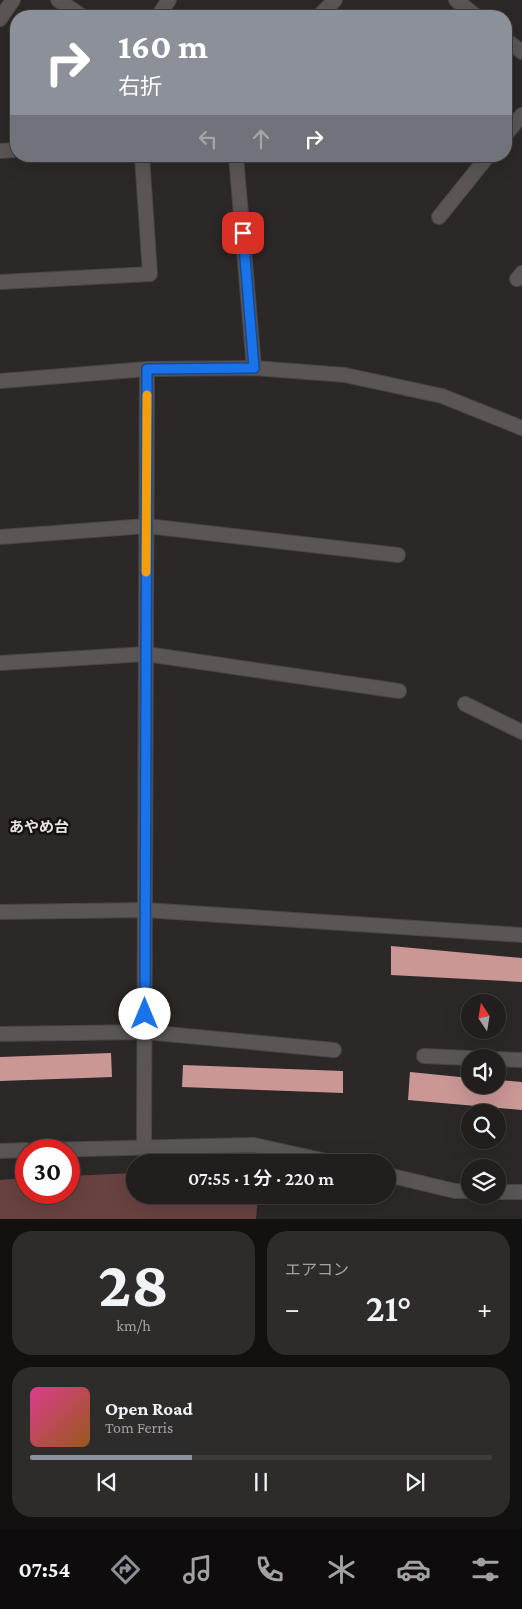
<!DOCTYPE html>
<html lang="ja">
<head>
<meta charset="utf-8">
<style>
  :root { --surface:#221e1e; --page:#2e2b2b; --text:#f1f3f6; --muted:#a2a2a4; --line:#3f3c3c; --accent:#8c9099 }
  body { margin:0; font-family:"Crimson Pro","Noto Sans JP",serif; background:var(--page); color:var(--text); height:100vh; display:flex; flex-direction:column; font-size:19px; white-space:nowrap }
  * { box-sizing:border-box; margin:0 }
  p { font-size:16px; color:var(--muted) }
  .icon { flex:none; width:28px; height:28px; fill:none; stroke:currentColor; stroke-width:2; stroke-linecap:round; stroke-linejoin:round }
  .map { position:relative; height:1219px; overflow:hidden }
  .side { display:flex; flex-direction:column; gap:12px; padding:12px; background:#131010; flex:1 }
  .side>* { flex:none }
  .banner { position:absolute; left:10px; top:10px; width:502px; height:152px; border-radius:20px; box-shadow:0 5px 20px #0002,0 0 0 1px var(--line); background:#8c9099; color:#fff; overflow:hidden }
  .needle { width:32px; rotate:348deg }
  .controls { position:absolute; left:461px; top:994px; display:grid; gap:10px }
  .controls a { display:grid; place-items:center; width:45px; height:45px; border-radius:50%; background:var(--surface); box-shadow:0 5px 20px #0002,0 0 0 1px var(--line); font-size:25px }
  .speed { position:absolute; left:15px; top:1139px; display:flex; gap:10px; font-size:25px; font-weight:700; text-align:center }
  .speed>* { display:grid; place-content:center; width:65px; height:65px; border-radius:50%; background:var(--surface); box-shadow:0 5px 20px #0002,0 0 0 1px var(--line); line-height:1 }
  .speed .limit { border:8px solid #d22; background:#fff; color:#111 }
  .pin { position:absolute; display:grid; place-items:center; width:42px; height:42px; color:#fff; margin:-21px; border-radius:10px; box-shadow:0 2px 8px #0006 }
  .me { position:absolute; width:55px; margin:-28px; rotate:0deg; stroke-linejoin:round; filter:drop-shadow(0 0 4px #0008) }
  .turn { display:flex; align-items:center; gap:18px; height:105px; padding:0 25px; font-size:22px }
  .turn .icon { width:65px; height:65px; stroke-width:2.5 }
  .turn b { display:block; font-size:35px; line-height:42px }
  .lanes { display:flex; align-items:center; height:48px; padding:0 25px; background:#0003; justify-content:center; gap:25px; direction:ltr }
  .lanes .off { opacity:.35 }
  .big { font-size:38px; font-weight:600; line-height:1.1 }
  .side .card { flex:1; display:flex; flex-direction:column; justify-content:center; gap:8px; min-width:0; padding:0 18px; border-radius:20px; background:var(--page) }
  .side .dial { align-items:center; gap:0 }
  .dial b { font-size:65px; line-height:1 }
  .song { display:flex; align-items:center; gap:15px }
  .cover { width:60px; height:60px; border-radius:8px; background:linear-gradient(135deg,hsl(330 70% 55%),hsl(30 70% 35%)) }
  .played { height:5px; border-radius:2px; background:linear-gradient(90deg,var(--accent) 35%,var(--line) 35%) }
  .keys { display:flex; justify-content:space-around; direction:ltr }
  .heat { display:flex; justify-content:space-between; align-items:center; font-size:28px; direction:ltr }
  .side .tiles { flex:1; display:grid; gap:12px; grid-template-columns:1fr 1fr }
  .card:last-child { grid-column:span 2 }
  .trip { position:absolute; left:126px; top:1154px; width:270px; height:50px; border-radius:25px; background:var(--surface); box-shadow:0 5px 20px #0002,0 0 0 1px var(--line); font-weight:600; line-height:50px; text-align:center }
  .tab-bar { display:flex; height:80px; justify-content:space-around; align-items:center; background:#0e0c0c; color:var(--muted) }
  .tab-bar .icon { width:35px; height:35px }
  .tab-bar .selected { color:var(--accent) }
  .tab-bar b { font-size:22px; color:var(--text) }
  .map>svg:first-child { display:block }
  .green { fill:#684241 }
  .building { fill:#ca9795 }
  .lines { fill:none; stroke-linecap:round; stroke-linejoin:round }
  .service-casing { stroke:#494545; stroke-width:16 }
  .minor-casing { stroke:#494545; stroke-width:16 }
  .service { stroke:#5b5555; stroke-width:14 }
  .minor { stroke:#5b5555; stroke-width:14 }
  .route-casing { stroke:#114b97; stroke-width:12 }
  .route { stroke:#1a73e8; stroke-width:9 }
  .slow { stroke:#f59e0b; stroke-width:9 }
  .labels { text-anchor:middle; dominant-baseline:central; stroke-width:5; stroke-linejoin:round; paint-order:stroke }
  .neighbourhood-label { font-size:15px; font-weight:bold; fill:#e9e2e1; stroke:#141111 }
</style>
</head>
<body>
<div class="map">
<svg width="522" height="1219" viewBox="0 0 522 1219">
  <rect width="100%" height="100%" fill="#2d2828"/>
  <path class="green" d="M135 1173V1195H258L256 1219H0V1180L26 1178V1192H69V1176Z"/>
  <g class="building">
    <path d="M391 946 522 958V982L391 975Z"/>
    <path d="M111 1053 112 1077 0 1081V1057Z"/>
    <path d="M183 1065 343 1071V1093L182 1087Z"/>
    <path d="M410 1072 470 1078V1085H498V1080L522 1082V1110L408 1100Z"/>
  </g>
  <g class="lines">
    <defs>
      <g id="service">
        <path d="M456 0 476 16"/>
        <path d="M319 16 335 0"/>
        <path d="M506 40 522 52"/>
        <path d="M506 134 522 115"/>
        <path d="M236 156 254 368"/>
        <path d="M439 217 488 156"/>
        <path d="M517 279 522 273"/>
        <path d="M0 537 147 526 398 555"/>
        <path d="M0 663 146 654 399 691"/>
        <path d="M465 704 522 732"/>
        <path d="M0 912 145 910 522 935"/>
        <path d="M0 1034 145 1032 334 1050"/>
        <path d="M424 1056 470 1058"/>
        <path d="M498 1059 522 1060"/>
      </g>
      <g id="minor">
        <path d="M58 0 82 16"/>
        <path d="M158 16 169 0"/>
        <path d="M0 19 13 0"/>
        <path d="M0 151 16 150"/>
        <path d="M0 282 150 274 142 156"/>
        <path d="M0 381 147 369 254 368 345 375 442 396 522 428"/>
        <path d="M144 1148 147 369"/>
        <path d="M42 1150 254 1145 331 1162"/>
        <path d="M0 1151 26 1150"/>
        <path d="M388 1175 455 1191H470"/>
        <path d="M498 1192H522"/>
      </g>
    </defs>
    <use href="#service" class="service-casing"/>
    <use href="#minor" class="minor-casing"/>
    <use href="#service" class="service"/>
    <use href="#minor" class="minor"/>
  </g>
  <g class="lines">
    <defs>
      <path id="route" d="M145 1014 147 369 254 368 243 233"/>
    </defs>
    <use href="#route" class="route-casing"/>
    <use href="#route" class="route"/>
    <path class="slow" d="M146 572 147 395"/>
  </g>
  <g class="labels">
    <g class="neighbourhood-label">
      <text x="39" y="827">あやめ台</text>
    </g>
  </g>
</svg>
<div class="controls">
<a><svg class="needle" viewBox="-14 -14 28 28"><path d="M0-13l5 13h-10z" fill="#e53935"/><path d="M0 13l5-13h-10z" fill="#a2a2a4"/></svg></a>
<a><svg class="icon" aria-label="sound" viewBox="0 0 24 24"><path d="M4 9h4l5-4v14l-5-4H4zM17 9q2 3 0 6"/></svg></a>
<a><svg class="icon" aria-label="search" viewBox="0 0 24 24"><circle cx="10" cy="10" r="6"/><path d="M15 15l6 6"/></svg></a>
<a><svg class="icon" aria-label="layers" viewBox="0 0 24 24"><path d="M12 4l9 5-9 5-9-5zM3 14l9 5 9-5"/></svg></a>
</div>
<div class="speed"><div class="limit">30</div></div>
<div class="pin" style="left:243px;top:233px;background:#d93025"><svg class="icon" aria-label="arrive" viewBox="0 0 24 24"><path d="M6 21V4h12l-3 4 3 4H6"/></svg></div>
<svg class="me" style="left:145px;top:1014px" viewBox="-20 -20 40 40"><circle r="19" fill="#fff"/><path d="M0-13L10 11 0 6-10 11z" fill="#1a73e8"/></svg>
<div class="trip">07:55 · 1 分 · 220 m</div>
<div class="banner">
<div class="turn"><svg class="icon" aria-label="right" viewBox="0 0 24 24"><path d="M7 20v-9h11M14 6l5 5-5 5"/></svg><div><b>160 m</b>右折</div></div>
<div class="lanes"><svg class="icon off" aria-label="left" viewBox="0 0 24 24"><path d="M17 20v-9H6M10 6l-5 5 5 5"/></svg><svg class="icon off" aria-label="ahead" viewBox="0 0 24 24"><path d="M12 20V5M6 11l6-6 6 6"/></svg><svg class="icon" aria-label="right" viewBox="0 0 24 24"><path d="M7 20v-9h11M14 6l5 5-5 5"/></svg></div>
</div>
</div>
<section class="side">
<div class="tiles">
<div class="card dial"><b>28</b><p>km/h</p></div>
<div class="card"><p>エアコン</p>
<div class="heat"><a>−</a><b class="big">21°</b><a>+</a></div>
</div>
<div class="card">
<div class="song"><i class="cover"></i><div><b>Open Road</b><p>Tom Ferris</p></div></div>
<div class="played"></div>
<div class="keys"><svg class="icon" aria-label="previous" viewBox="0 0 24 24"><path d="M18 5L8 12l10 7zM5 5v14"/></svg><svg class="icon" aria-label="pause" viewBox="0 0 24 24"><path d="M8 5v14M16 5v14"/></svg><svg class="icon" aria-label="next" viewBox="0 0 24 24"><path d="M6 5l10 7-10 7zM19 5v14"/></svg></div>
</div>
</div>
</section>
<nav class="tab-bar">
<b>07:54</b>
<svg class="icon selected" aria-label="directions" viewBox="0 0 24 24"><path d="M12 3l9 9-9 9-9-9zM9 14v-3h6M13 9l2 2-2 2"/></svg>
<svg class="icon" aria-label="music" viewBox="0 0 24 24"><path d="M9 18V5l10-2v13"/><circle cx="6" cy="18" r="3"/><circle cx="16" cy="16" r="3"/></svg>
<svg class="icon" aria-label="phone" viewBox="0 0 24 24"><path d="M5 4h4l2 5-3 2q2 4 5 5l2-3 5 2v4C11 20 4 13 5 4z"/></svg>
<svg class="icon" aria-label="climate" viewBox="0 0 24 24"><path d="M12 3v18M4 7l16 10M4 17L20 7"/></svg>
<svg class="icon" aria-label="car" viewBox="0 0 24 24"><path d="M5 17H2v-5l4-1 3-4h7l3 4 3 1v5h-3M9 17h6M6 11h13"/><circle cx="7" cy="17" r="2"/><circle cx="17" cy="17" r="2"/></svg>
<svg class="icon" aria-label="filters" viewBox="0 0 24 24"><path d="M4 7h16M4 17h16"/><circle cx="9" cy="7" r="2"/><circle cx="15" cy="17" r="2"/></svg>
</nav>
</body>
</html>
